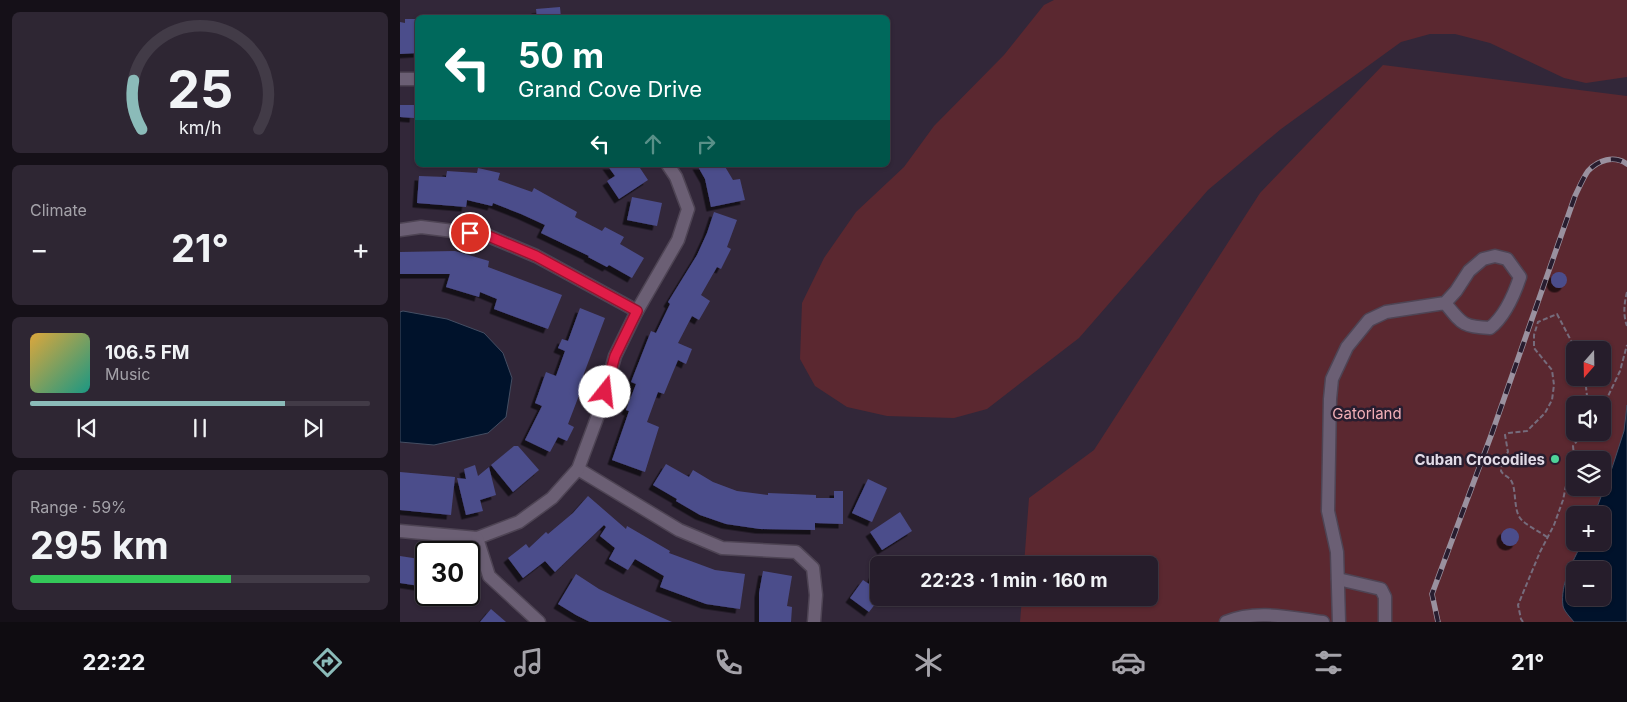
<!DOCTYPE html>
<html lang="en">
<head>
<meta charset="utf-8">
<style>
  :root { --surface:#261d2b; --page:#2e2633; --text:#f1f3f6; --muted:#a4a2a9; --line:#423b47; --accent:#8bbbb9 }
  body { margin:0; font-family:Inter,sans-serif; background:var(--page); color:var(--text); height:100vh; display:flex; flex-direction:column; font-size:19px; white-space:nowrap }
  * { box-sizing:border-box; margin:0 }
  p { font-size:16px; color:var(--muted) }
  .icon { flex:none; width:28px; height:28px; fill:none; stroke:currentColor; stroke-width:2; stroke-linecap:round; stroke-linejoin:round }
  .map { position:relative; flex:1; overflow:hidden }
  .sheet { display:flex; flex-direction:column; gap:12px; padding:12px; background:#151018; width:400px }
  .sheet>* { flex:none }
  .guide { position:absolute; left:15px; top:15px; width:475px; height:152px; border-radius:8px; box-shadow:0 1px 4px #0004,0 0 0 1px var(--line); background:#00695c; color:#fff; overflow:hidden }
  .needle { width:32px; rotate:200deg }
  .buttons { position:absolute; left:1166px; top:341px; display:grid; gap:10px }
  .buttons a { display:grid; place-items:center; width:45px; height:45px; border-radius:8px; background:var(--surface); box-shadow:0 1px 4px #0004,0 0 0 1px var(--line); font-size:25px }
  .speed { position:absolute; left:15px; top:541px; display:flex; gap:10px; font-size:25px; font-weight:700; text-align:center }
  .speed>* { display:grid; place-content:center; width:65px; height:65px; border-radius:50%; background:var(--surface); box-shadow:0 1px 4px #0004,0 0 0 1px var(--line); line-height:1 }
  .speed .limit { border:2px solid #111; border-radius:8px; background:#fff; color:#111 }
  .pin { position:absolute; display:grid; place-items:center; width:42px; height:42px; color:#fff; margin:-21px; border:2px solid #fff; border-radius:50%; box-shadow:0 1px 5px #0007 }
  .me { position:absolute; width:55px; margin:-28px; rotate:16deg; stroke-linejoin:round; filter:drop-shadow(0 0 4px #0008) }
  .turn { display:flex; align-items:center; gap:18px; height:105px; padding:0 20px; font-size:22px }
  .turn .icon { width:65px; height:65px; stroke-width:2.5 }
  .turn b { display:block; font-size:35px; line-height:42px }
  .lanes { display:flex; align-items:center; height:48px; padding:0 20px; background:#0003; justify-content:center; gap:25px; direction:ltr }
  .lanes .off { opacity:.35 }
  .big { font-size:38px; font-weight:700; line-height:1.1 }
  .sheet .card { flex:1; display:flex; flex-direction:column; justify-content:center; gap:8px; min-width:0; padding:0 18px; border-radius:8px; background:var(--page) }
  .sheet .dial { align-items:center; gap:0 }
  .dial svg { height:130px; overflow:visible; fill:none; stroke:var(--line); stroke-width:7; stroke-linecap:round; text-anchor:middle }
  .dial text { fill:var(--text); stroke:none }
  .song { display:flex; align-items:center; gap:15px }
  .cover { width:60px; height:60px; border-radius:8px; background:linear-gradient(135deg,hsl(40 70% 55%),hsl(170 70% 35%)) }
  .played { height:5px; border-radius:2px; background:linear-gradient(90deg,var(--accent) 75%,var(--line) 75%) }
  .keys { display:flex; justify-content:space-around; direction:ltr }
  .heat { display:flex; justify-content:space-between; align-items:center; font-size:28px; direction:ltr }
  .charge { height:8px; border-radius:4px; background:linear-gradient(90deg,#34c759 59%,var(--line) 0) }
  .trip { position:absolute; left:470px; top:556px; width:288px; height:50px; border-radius:8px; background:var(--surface); box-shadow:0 1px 4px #0004,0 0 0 1px var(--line); font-weight:700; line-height:50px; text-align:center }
  .menu { display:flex; height:80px; justify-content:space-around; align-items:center; background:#0f0c11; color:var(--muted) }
  .menu .icon { width:35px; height:35px }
  .menu .current { color:var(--accent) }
  .menu b { font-size:22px; color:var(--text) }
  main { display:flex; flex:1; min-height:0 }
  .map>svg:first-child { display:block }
  .green { fill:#5b2830; fill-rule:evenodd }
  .water { fill:#00122b; stroke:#444e63; fill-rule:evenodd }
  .building { fill:#4c4d8b; filter:url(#shadow) }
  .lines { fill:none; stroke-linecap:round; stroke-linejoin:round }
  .minor-casing { stroke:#4e4454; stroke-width:15 }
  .path { stroke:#766c7c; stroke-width:2; stroke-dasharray:5 2.5; stroke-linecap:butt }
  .minor { stroke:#6b5f74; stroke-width:12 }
  .rail-casing { stroke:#9a919f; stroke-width:5.5 }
  .rail { stroke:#281d2f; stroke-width:4; stroke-dasharray:11; stroke-linecap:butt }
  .route-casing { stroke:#92132f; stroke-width:12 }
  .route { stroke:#e11d48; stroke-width:9 }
  .poi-dot { fill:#4fd399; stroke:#281d2f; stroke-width:2 }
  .labels { text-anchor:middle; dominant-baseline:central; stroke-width:5; stroke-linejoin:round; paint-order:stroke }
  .park-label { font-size:15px; fill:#f3b0b8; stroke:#281d2f }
  .poi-label { font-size:15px; font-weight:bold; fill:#e2dbe7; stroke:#281d2f; text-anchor:end }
</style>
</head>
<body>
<main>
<section class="sheet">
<div class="card dial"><svg viewBox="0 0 100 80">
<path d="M14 69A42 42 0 1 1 86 69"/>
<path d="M14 69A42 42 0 0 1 9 39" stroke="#8bbbb9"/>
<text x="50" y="56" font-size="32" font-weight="700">25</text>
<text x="50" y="72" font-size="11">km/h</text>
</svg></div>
<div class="card"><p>Climate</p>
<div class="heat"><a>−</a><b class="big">21°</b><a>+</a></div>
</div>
<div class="card">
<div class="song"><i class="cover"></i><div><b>106.5 FM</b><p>Music</p></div></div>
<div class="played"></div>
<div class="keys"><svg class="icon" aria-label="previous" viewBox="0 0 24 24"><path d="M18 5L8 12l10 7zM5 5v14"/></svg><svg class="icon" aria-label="pause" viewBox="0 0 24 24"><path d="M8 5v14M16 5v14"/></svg><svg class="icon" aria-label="next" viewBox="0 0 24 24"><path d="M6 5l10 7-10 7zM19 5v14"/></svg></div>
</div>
<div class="card"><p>Range · 59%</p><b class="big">295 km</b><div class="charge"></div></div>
</section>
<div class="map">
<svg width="1227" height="622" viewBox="0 0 1227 622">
  <defs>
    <filter id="shadow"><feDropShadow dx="-4.5" dy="4.5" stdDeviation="0" flood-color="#0009"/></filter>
  </defs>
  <rect width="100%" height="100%" fill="#322739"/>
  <g class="green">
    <path d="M654 0H1227V77L1186 83 1164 78 1090 43 1055 34H1030L1001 42 881 129 808 190 679 338 587 409 554 418 487 416 447 407 415 386 400 359 402 303 424 258 456 212 504 167 534 126 604 55 644 5Z"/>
    <path d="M983 65 1227 96V622H620L622 598H749V565H624L629 498 694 450 860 193ZM1175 350H1202V378H1175ZM1175 405H1202V432H1175ZM1175 460H1202V488H1175ZM1175 515H1202V542H1175ZM1175 570H1202V598H1175Z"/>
  </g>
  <g class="water">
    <path d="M3 311 47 319 84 333 103 353 112 378 106 417 88 433 34 445 0 442V312Z"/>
    <path d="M1227 405V622H1174C1170 617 1164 611 1163 606 1160 584 1173 561 1182 543L1202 542V515H1194L1211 471 1224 431ZM1175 570H1202V598H1175Z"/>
  </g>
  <g class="building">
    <path d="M160 7 161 18H137L136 9Z"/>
    <path d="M5 19H18V53L0 54V22L5 23Z"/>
    <path d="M0 105H15L14 118 0 117Z"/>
    <path d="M207 165H238L248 180 219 199 207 181 215 176Z"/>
    <path d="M297 165H324L333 180 340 179 345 200 311 207 305 179Z"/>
    <path d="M78 168 100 173 98 180 132 192 134 188 177 212 175 217 202 231 205 227 224 237 220 244 244 258 232 278 209 265 207 267 188 257 189 256 141 233 145 225 121 214 93 203 92 206 67 200 66 207 17 203 19 176 46 177 47 171 77 173Z"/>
    <path d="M232 197 262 203 257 226 227 220Z"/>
    <path d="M314 212 337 220 327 247 331 249 321 269 317 267 301 295 310 301 299 320 292 316 278 343 292 349 286 364 278 360 264 394 258 392 247 422 259 427 245 472 212 460 229 411 226 410 236 384 231 382 251 331 256 333 270 304 268 302 297 255 307 233Z"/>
    <path d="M55 251 89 261 88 267 162 295 148 329 94 309 97 299 80 292 79 297 46 287 50 274H0V252Z"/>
    <circle cx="1159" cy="280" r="8"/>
    <path d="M180 308 205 318 180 384 183 385 168 424 174 427 167 441 158 437 150 452 125 440 142 406 135 403 146 372 156 376 165 351 158 348 162 339 168 341Z"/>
    <path d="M114 446H118L139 470 113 492 91 465Z"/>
    <path d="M266 464 289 477 293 470 313 482 337 491 368 495V493L416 495V498H434V491H443V524L415 523V530L360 529 326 524 300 515 276 501 277 499 253 485Z"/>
    <path d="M75 465 78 476 89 467 96 495 80 500 83 511 66 515 57 478 66 479 64 469Z"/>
    <path d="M0 472 55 477 51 515 0 510Z"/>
    <path d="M468 479 487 488 472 522 452 513Z"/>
    <path d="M188 496 226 529 227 526 270 551 269 553 315 570 345 574 340 609 306 604 260 587 264 576 235 559 228 570 209 559 215 548 200 536 206 527 204 525 155 572 145 561 123 578 108 558 126 544 129 548 146 532 148 534 173 513Z"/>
    <path d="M500 512 512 531 482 550 470 532Z"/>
    <circle cx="1110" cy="537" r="9"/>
    <path d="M0 556 26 560V587L0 583Z"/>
    <path d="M479 562V599L469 612 450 598 463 580 469 584Z"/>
    <path d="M363 571 392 576 387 606 392 607 391 622H359V593Z"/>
    <path d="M176 574 199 589 222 600 272 622H190L176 615 158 604Z"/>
    <path d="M91 609 106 622H80Z"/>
  </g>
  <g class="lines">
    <defs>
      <g id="minor">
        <path d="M0 79H18"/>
        <path d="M0 230 21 227 86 235 136 256 237 311"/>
        <path d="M178 469 279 530 322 548 396 552 413 568 416 595 414 622"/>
        <path d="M0 531 77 538 119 522 152 498 178 469 200 410 215 356 237 311 278 240 288 209 276 177 268 165"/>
        <path d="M77 538 89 576 139 622"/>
        <path d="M938 579 981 589 985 597V622"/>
        <path d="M826 622C857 609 892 618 923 622"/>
        <path d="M939 622 937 552 928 511 930 399 932 379 947 347 969 320 986 312 1045 303 1056 291 1069 271 1083 259 1095 256 1107 259 1120 277C1114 295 1105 316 1090 328 1063 327 1062 324 1045 303"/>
      </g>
    </defs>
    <use href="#minor" class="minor-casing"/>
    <g class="path">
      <path d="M1227 292C1224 304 1223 315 1227 326"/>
      <path d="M1185 378 1188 405"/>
      <path d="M1202 409 1220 371 1227 345"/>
      <path d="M1175 465 1173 446 1184 432"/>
      <path d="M1147 537C1140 532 1124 524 1120 518 1113 508 1117 487 1110 479 1107 476 1103 475 1101 471L1103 459 1108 452 1105 435 1109 433 1127 431 1145 413 1152 400 1154 385 1152 370 1134 348V335L1138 322 1157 314 1176 350"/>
      <path d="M1123 622 1121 619 1118 605 1140 552 1154 525 1163 500 1167 481 1175 470"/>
    </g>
    <use href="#minor" class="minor"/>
    <defs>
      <path id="rail" d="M1038 622 1032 594 1092 433 1175 196C1179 188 1183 178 1188 171 1198 160 1214 155 1227 164"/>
    </defs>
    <use href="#rail" class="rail-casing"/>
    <use href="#rail" class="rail"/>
  </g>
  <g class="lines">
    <defs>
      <path id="route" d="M70 233 86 235 136 256 237 311 215 356 205 392"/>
    </defs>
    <use href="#route" class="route-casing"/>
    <use href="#route" class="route"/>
  </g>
  <circle class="poi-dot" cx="1155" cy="459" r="5"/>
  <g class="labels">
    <g class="park-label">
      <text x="967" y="413">Gatorland</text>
    </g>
    <g class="poi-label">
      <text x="1145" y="459">Cuban Crocodiles</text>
    </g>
  </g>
</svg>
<div class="buttons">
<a><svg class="needle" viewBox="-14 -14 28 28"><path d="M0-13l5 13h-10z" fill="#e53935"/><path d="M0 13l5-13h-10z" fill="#a4a2a9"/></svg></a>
<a><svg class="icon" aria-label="sound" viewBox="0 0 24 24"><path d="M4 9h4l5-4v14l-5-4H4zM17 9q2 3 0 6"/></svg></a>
<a><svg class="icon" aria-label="layers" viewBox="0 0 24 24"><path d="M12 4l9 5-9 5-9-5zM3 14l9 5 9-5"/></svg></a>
<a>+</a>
<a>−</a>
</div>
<div class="speed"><div class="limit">30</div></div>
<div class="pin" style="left:70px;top:233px;background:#d93025"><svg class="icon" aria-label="arrive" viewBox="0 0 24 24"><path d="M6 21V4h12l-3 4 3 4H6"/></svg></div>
<svg class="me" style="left:205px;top:392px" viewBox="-20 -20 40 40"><circle r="19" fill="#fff"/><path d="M0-13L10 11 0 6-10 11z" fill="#e11d48"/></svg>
<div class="trip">22:23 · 1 min · 160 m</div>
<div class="guide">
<div class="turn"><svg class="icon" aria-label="left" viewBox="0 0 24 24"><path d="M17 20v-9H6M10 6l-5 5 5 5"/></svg><div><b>50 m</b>Grand Cove Drive</div></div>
<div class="lanes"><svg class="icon" aria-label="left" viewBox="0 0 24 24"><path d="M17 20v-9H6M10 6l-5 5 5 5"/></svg><svg class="icon off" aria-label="ahead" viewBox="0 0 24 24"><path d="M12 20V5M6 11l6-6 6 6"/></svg><svg class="icon off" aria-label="right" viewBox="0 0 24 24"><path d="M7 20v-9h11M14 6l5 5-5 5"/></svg></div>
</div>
</div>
</main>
<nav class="menu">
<b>22:22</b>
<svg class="icon current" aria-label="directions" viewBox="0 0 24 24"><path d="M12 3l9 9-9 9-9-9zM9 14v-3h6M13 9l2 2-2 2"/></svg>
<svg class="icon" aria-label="music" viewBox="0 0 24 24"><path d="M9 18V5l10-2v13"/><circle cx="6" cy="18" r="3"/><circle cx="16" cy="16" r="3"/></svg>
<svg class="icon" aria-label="phone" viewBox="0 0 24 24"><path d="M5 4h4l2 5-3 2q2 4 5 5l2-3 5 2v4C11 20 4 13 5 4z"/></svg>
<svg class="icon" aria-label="climate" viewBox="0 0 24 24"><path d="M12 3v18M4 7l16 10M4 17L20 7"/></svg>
<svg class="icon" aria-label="car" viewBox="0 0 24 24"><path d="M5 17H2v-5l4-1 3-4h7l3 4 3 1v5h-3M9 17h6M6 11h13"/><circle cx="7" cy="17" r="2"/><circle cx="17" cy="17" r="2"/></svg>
<svg class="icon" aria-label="filters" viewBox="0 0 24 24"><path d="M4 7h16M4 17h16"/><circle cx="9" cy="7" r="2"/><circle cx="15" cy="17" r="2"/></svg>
<b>21°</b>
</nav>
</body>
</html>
